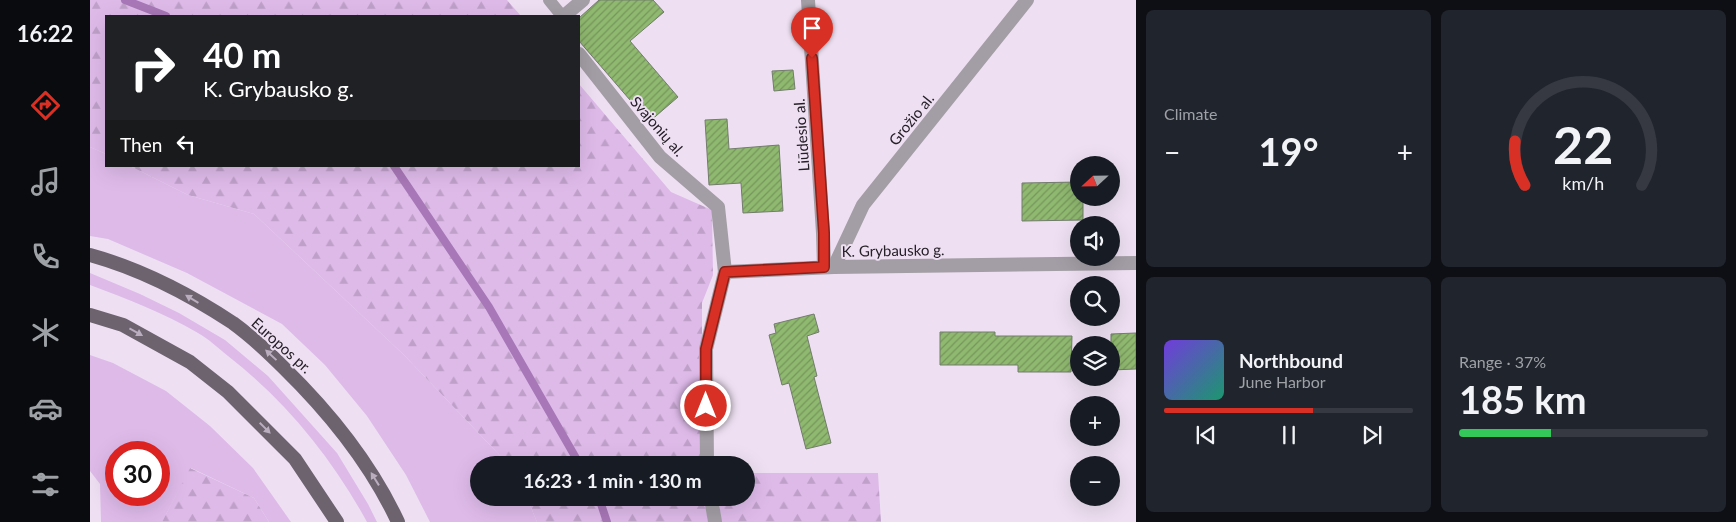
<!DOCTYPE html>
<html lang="en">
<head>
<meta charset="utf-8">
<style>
  :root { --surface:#171b24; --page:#20242c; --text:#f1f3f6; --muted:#9ea1a6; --line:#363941; --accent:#d93025 }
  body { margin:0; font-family:Lato,sans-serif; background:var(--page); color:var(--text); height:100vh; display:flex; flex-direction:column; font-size:19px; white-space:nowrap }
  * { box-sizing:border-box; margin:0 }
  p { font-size:16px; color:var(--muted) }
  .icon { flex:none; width:28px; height:28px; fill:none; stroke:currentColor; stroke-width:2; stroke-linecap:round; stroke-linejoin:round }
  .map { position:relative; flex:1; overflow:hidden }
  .panel { display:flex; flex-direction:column; gap:10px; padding:10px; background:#0d0f14; width:600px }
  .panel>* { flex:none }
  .hud { position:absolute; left:15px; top:15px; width:475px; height:152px; border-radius:0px; box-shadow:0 5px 20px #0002; background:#202124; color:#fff; overflow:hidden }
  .needle { width:32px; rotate:248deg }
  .buttons { position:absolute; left:980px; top:156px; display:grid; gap:10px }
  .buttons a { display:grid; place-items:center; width:50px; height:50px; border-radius:50%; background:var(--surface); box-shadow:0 5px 20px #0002; font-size:25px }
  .speed { position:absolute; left:15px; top:441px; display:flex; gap:10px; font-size:25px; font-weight:700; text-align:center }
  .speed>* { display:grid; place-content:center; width:65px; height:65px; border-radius:50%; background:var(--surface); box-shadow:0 5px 20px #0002; line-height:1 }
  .speed .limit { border:8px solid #d22; background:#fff; color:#111 }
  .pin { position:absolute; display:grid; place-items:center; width:42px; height:42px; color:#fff; margin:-51px -21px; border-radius:50% 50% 50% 0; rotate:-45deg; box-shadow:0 0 5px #0007 }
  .pin .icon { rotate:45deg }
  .me { position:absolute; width:55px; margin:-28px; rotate:0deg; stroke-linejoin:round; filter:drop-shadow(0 0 4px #0008) }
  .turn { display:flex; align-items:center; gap:18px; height:105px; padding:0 15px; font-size:22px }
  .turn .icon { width:65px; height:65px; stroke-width:2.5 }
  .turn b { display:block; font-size:35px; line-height:42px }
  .then { display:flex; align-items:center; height:48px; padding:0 15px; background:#0003; gap:10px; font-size:19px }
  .big { font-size:38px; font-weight:700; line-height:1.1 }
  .panel .tile { flex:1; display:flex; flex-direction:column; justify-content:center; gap:8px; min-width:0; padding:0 18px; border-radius:8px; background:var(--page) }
  .panel .dial { align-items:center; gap:0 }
  .dial svg { height:130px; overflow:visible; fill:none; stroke:var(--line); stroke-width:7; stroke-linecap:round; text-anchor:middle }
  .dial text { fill:var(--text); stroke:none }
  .song { display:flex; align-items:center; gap:15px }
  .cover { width:60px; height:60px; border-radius:8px; background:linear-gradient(135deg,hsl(260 70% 55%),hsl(160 70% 35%)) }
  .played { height:5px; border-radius:2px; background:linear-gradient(90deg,var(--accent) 60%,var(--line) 60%) }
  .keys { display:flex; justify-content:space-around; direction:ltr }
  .heat { display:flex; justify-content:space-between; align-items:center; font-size:28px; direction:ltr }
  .charge { height:8px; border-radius:4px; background:linear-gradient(90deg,#34c759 37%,var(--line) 0) }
  .panel .tiles { flex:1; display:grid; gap:10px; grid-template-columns:repeat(2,1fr) }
  .trip { position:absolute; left:380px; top:456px; width:285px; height:50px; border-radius:25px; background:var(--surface); box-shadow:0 5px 20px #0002; font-weight:700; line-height:50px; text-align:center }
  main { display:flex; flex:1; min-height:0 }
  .menu { display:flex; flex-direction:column; width:90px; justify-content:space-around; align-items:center; background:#090b0e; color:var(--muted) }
  .menu .icon { width:35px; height:35px }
  .menu .current { color:var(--accent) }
  .menu b { font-size:22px; color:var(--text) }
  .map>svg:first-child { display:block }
  .grass { fill:#debae9; fill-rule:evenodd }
  .forest { fill:url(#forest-firs) }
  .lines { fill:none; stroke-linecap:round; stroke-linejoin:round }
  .stream { stroke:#a877b7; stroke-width:8 }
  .building { fill:url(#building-hatch); stroke:#727c6c }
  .service { stroke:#a39ea5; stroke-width:12 }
  .minor { stroke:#a39ea5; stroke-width:14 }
  .primary { stroke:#6c636f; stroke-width:14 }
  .oneway { fill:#baaebe }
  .route-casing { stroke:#8d1f18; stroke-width:12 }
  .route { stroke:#d93025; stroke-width:9 }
  .labels { text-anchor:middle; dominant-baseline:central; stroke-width:4; stroke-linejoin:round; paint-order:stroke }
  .street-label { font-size:15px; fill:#252027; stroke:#eee0f2 }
</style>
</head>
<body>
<main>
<nav class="menu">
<b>16:22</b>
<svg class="icon current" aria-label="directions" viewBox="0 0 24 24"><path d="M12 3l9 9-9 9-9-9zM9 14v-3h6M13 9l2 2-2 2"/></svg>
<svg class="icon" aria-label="music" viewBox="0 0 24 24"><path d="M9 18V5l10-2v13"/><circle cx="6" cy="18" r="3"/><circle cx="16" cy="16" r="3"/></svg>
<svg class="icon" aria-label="phone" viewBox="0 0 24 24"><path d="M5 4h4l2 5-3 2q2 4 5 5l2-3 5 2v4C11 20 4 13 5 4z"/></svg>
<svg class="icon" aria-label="climate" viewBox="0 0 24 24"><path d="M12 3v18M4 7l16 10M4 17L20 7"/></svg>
<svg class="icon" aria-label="car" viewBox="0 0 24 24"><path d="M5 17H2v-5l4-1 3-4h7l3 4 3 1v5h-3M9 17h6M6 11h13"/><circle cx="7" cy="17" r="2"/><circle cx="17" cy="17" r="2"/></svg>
<svg class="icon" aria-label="filters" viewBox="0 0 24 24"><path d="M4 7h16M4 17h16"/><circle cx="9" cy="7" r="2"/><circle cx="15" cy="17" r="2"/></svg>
</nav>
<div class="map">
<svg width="1046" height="522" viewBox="0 0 1046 522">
  <defs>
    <pattern id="forest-firs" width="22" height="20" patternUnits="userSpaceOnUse" patternTransform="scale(1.25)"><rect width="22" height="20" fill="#debae9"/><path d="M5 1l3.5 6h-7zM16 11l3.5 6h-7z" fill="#bea0c8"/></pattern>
    <pattern id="building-hatch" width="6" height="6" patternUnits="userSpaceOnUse" patternTransform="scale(1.25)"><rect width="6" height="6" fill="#90b970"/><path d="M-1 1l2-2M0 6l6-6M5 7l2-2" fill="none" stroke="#75965c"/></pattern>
  </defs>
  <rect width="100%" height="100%" fill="#eee0f2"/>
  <g class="grass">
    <path d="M0 147 16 154V166H40L98 195 164 214 313 354 419 465H389V498H437L447 522H340L316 475 277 416 235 365 192 324 97 273 18 239 0 236Z"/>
    <path d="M0 273 50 294 89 313 135 340 178 376 247 453 278 504 287 522H277C242 458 196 401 138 356 129 349 119 339 108 333 74 313 37 299 0 285Z"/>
    <path d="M0 355 23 363 76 391 120 426 163 468 201 522H179L164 498 101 468 72 522H11L10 484 0 471ZM26 452H69V495H26Z"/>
  </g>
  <g class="forest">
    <path d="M0 0H417L431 16H16V154L0 147Z"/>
    <path d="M489 84 581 192 622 210 623 275 612 303V465H419L313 354 164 214 98 195 40 166H489Z"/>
    <path d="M100 468 164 498 179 522H72Z"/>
    <path d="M656 473H788L791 522H631L629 498H656Z"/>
    <path d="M437 498H615L618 522H447Z"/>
  </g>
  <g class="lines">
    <g class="stream">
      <path d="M35 0 76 16"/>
      <path d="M304 166 399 307 490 465"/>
      <path d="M509 498 517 522"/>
    </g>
  </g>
  <g class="building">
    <path d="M509 0H563L574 12 540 41 588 97 559 122 489 41V18Z"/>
    <path d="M703 70 705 89 684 91 682 71Z"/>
    <path d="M637 119 639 149 689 145 693 211 653 213 651 183 619 185 615 120Z"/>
    <path d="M989 182V198H993V220L932 221V183Z"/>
    <path d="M724 314 729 332 717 336 727 376 724 377 741 443 716 449 699 383 692 385 679 335 686 333 684 324Z"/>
    <path d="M850 332H905V336H982L981 372H928V365H850Z"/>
    <path d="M1046 333V369L1021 370V334Z"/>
  </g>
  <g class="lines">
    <path class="service" d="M459 0 472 16"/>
    <g class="minor">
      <path d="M718 0 733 233 734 267"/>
      <path d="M474 16 493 0"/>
      <path d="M489 54 570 157 628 207 635 272"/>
      <path d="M744 267 773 205 937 0"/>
      <path d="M617 465 616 349 635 272 744 267 1046 263"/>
      <path d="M621 498 625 522"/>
    </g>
    <g class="primary">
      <path d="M0 255C51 269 99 294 143 323 161 336 178 352 194 368 240 413 281 464 308 522"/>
      <path d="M0 315 33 325 100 362 138 392 205 459 247 522"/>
    </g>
  </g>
  <defs><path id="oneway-solid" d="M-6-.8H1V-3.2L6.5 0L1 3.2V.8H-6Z" transform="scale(1.25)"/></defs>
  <g class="oneway">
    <use href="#oneway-solid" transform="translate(102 299) rotate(-149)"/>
    <use href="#oneway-solid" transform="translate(46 332) rotate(29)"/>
    <use href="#oneway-solid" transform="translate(181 355) rotate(-137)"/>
    <use href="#oneway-solid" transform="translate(175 428) rotate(45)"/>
    <use href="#oneway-solid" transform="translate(285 479) rotate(-122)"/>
  </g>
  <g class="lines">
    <defs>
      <path id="route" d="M616 406V349L635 272 734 267V233L722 58"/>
    </defs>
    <use href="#route" class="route-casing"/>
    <use href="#route" class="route"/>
  </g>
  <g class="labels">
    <g class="street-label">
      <text transform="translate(821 119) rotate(-51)">Grožio al.</text>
      <text transform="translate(568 126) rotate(49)">Svajonių al.</text>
      <text transform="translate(711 135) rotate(-94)">Liūdesio al.</text>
      <text transform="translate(803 250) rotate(-1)">K. Grybausko g.</text>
      <text transform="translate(192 345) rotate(42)">Europos pr.</text>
    </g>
  </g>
</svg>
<div class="buttons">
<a><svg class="needle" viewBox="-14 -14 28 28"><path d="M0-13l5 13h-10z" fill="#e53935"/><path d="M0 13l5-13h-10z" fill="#9ea1a6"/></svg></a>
<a><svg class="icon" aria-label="sound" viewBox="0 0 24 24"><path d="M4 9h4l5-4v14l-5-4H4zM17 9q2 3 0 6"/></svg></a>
<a><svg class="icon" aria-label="search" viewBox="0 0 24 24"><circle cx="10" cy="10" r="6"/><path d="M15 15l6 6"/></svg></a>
<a><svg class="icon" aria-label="layers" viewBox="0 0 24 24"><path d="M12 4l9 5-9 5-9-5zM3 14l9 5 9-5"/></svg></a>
<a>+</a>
<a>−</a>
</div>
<div class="speed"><div class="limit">30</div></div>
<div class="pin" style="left:722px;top:58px;background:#d93025"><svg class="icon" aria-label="arrive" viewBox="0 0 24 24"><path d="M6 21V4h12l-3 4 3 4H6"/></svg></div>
<svg class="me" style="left:616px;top:406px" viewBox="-20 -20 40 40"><circle r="17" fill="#d93025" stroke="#fff" stroke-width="3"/><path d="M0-11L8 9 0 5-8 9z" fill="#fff"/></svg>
<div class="trip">16:23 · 1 min · 130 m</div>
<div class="hud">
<div class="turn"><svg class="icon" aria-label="right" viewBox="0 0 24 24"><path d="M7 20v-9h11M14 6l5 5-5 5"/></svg><div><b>40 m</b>K. Grybausko g.</div></div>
<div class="then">Then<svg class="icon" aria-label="left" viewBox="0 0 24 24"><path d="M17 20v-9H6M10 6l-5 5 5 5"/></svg></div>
</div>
</div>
<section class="panel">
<div class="tiles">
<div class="tile"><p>Climate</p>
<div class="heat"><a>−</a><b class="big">19°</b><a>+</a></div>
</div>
<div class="tile dial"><svg viewBox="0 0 100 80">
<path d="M14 69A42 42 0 1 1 86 69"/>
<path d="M14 69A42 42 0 0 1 8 42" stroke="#d93025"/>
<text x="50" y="56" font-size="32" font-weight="700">22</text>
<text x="50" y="72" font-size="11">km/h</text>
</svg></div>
<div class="tile">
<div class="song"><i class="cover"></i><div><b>Northbound</b><p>June Harbor</p></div></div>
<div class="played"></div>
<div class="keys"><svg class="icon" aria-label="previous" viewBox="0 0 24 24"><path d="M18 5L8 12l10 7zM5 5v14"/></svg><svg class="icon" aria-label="pause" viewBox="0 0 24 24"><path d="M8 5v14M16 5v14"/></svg><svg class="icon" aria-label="next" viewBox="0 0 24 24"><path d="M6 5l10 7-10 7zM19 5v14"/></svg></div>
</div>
<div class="tile"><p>Range · 37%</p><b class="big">185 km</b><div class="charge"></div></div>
</div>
</section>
</main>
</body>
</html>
